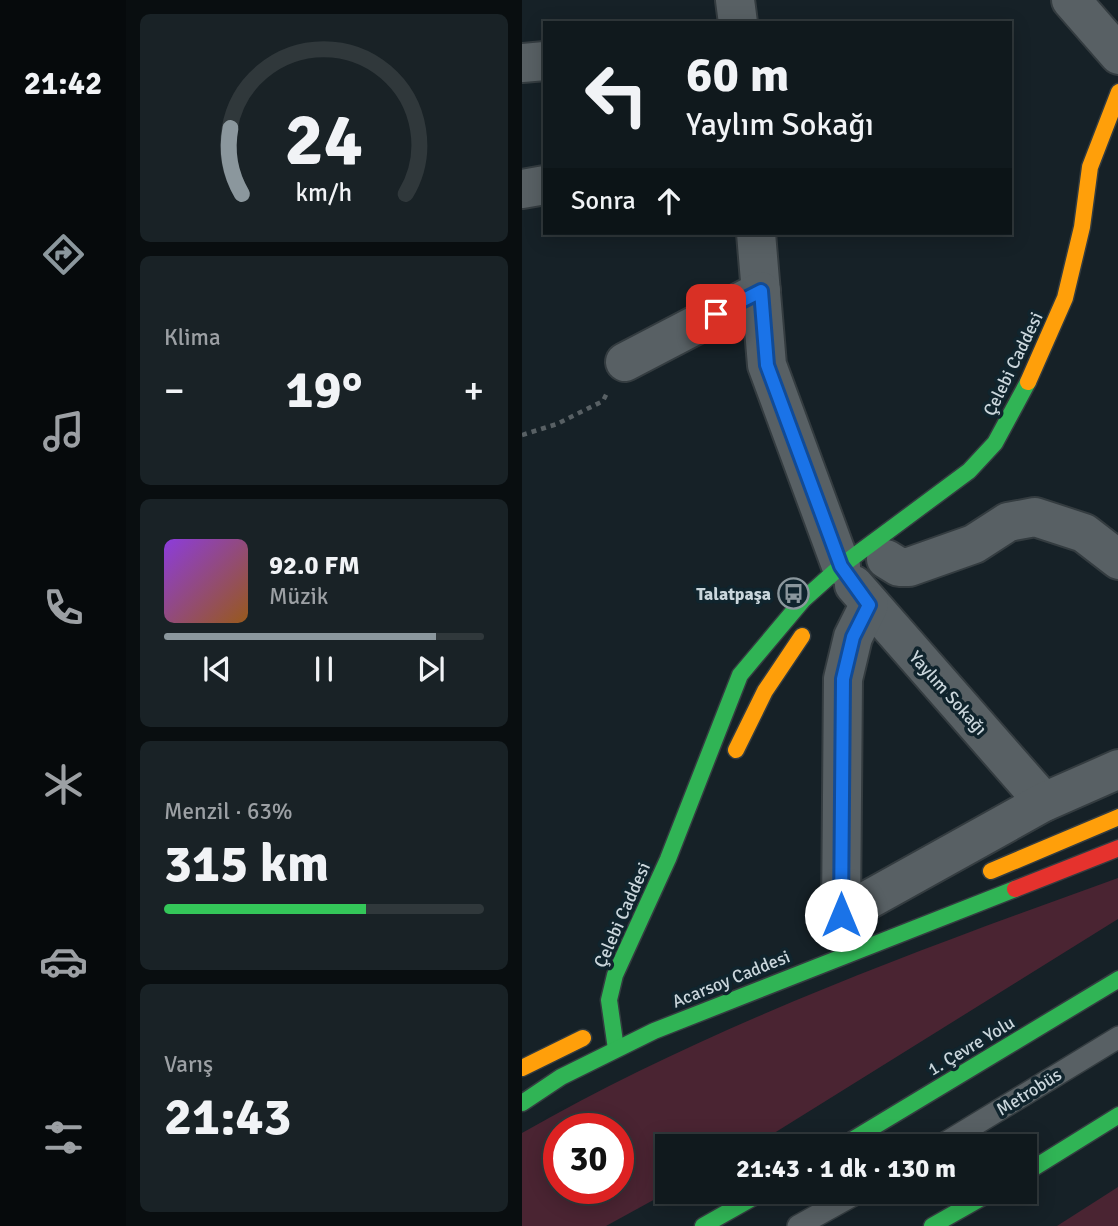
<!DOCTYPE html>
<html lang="tr">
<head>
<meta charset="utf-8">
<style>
  :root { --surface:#10191d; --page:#192226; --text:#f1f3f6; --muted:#9ca0a4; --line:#30383b; --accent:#8b979d }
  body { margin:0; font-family:Signika,sans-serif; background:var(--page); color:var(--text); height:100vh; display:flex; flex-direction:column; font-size:26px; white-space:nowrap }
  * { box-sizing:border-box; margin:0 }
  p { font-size:23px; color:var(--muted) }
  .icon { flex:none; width:38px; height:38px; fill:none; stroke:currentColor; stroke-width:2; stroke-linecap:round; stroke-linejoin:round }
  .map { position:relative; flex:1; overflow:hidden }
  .details { display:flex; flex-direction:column; gap:14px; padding:14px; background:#090e10; width:396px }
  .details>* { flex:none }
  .top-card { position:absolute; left:21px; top:21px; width:469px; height:214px; border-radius:0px; box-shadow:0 4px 18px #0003,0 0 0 2px var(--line); background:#10191d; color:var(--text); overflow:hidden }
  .speed { position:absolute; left:21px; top:1113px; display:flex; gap:14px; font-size:35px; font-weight:700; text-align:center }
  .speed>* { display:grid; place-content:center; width:91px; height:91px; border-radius:50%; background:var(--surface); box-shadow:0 4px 18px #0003,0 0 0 2px var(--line); line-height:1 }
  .speed .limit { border:10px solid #d22; background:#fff; color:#111 }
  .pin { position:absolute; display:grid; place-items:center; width:60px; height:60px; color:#fff; margin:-30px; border-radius:14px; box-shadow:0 4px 10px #0006 }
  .me { position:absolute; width:77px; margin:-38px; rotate:0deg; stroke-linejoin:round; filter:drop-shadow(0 0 5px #0008) }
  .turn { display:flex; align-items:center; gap:24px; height:147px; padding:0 28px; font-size:32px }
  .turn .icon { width:91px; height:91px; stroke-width:2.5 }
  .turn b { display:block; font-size:49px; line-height:60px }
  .then { display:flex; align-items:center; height:66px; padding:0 28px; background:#0003; gap:14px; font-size:26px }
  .big { font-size:52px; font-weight:700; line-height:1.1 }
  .details .widget { flex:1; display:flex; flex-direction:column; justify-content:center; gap:10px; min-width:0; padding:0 24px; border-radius:10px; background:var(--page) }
  .details .dial { align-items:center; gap:0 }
  .dial svg { height:182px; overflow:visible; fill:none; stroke:var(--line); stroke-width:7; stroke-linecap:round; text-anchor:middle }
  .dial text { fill:var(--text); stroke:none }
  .song { display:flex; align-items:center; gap:21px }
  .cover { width:84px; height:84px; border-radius:10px; background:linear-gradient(135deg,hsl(270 70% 55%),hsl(30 70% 35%)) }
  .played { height:7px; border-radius:4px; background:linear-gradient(90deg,var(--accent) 85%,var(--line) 85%) }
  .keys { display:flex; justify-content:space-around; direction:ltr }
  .heat { display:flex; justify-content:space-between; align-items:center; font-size:38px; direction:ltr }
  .charge { height:10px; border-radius:5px; background:linear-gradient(90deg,#34c759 63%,var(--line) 0) }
  .trip { position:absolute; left:133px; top:1134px; width:382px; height:70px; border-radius:0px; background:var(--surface); box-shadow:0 4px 18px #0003,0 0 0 2px var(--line); font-weight:700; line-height:70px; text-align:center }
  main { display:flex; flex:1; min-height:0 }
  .tab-bar { display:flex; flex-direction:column; width:126px; justify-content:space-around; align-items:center; background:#060a0c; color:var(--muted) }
  .tab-bar .icon { width:49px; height:49px }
  .tab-bar .active { color:var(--accent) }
  .tab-bar b { font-size:32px; color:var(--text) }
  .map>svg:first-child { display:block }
  .green { fill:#4a2432; fill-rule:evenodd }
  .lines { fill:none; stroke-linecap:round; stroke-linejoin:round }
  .lane-casing { stroke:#343c40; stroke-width:24 }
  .street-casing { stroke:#343c40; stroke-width:42 }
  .fast-casing { stroke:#343c40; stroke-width:19 }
  .slow-casing { stroke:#343c40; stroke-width:19 }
  .jam-casing { stroke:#343c40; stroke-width:19 }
  .path { stroke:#586064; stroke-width:4.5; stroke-dasharray:5 5; stroke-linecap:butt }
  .lane { stroke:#586064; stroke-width:21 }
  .street { stroke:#586064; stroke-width:38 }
  .fast { stroke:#30b455; stroke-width:16 }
  .slow { stroke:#ff9f0a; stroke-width:16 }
  .jam { stroke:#e5322d; stroke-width:16 }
  .route-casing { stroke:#114b97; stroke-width:18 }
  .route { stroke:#1a73e8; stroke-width:12 }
  .labels { text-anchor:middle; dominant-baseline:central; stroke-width:7; stroke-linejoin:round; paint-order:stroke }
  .street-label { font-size:18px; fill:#cad6dc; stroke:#10242d }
  .poi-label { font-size:18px; font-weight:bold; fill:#cad6dc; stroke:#10242d; text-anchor:end }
</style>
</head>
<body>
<main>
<nav class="tab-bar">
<b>21:42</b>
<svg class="icon active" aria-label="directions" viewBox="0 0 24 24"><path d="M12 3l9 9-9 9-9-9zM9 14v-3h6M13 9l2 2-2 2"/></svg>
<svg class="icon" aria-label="music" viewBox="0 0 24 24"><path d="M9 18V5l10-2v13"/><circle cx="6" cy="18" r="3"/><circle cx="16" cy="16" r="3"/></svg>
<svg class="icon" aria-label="phone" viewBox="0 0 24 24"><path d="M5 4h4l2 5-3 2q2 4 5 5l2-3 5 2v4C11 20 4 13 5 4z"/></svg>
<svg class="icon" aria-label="climate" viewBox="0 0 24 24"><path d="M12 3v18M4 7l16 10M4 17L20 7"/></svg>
<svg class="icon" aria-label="car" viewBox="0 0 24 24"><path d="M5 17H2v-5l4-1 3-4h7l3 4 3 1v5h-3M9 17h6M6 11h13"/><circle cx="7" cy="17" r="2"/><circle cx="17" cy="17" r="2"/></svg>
<svg class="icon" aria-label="filters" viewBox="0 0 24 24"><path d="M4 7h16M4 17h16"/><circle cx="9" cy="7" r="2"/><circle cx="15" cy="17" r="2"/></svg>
</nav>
<section class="details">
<div class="widget dial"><svg viewBox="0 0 100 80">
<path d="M14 69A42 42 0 1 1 86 69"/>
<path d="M14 69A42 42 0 0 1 9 40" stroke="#8b979d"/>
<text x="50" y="56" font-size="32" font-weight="700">24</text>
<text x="50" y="72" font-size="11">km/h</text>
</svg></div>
<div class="widget"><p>Klima</p>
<div class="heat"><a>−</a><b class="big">19°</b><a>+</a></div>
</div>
<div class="widget">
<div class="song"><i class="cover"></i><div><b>92.0 FM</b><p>Müzik</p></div></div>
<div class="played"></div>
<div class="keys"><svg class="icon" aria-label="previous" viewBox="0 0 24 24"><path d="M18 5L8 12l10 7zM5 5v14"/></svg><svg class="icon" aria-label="pause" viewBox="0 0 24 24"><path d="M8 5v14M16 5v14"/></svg><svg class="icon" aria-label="next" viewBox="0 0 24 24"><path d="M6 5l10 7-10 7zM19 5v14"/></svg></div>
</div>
<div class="widget"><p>Menzil · 63%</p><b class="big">315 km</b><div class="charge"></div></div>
<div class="widget"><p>Varış</p><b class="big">21:43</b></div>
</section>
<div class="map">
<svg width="597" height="1226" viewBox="0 0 597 1226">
  <rect width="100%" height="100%" fill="#162127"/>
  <g class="green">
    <path d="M596 878V919L241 1140 229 1146H145L146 1192 84 1226H0V1133C187 1026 394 951 596 878ZM37 1129H96V1188H37Z"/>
    <path d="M596 1187V1226H535Z"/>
  </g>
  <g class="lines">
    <defs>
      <g id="lane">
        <path d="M418 1146 597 1037"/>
        <path d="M276 1226 337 1192"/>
      </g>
      <g id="street">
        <path d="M213 0 216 23"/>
        <path d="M549 0 597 55"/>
        <path d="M0 63 23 61"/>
        <path d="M0 189 23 185"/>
        <path d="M234 233 245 365 319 566"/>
        <path d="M103 362 239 291"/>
        <path d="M364 559 377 567H387L452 544 486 522 513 517 562 533 597 560"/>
        <path d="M332 585 522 802"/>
        <path d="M347 605 331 637 321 679 319 915 522 802 597 769"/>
      </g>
      <g id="fast">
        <path d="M94 1049 87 1000 93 975 146 859 218 675 281 600 319 566 447 471 473 443 506 382"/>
        <path d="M0 1103 39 1077 132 1031 493 889"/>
        <path d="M320 1146 597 979"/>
        <path d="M502 1174 597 1115"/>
        <path d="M181 1226 241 1192"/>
        <path d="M410 1226 470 1192"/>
      </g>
      <g id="slow">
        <path d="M506 382 543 298 560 227 568 167 597 92"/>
        <path d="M214 750 243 691 280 636"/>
        <path d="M469 871 597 817"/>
        <path d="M0 1068 61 1038"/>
      </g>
      <path id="jam" d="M493 889 597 848"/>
    </defs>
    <use href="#lane" class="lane-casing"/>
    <use href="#street" class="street-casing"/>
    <use href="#fast" class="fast-casing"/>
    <use href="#slow" class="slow-casing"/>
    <use href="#jam" class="jam-casing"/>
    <path class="path" d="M0 435 35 424 81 401 85 393"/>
    <use href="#lane" class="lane"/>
    <use href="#street" class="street"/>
    <use href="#fast" class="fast"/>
    <use href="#slow" class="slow"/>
    <use href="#jam" class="jam"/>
  </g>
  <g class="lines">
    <defs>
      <path id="route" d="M194 314 239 291 245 365 319 566 347 605 331 637 321 679 319 915"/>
    </defs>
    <use href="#route" class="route-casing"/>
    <use href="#route" class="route"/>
  </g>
  <defs>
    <symbol id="bus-ring" viewBox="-11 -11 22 22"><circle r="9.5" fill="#10242d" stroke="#8b979d" stroke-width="1.5"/><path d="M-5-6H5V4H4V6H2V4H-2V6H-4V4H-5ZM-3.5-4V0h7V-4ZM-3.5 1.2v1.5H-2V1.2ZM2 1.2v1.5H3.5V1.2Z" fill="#8b979d"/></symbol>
  </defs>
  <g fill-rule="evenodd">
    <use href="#bus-ring" x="254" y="576" width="35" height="35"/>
  </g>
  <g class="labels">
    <g class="street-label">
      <text transform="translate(491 364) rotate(-64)">Çelebi Caddesi</text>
      <text transform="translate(426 693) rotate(48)">Yaylım Sokağı</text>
      <text transform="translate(100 915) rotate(-66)">Çelebi Caddesi</text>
      <text transform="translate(209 979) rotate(-22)">Acarsoy Caddesi</text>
      <text transform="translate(449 1046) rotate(-31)">1. Çevre Yolu</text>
      <text transform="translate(507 1092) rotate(-32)">Metrobüs</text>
    </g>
    <g class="poi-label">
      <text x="249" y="594">Talatpaşa</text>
    </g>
  </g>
</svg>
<div class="speed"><div class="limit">30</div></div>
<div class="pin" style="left:194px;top:314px;background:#d93025"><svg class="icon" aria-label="arrive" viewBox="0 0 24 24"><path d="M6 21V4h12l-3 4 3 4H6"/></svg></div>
<svg class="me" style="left:319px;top:915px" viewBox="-20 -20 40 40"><circle r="19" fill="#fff"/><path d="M0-13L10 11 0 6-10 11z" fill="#1a73e8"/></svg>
<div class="trip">21:43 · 1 dk · 130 m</div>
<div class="top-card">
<div class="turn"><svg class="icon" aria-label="left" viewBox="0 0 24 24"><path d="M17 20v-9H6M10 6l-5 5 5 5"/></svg><div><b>60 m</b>Yaylım Sokağı</div></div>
<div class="then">Sonra<svg class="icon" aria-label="ahead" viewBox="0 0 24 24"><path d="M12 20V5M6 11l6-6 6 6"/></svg></div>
</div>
</div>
</main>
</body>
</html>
